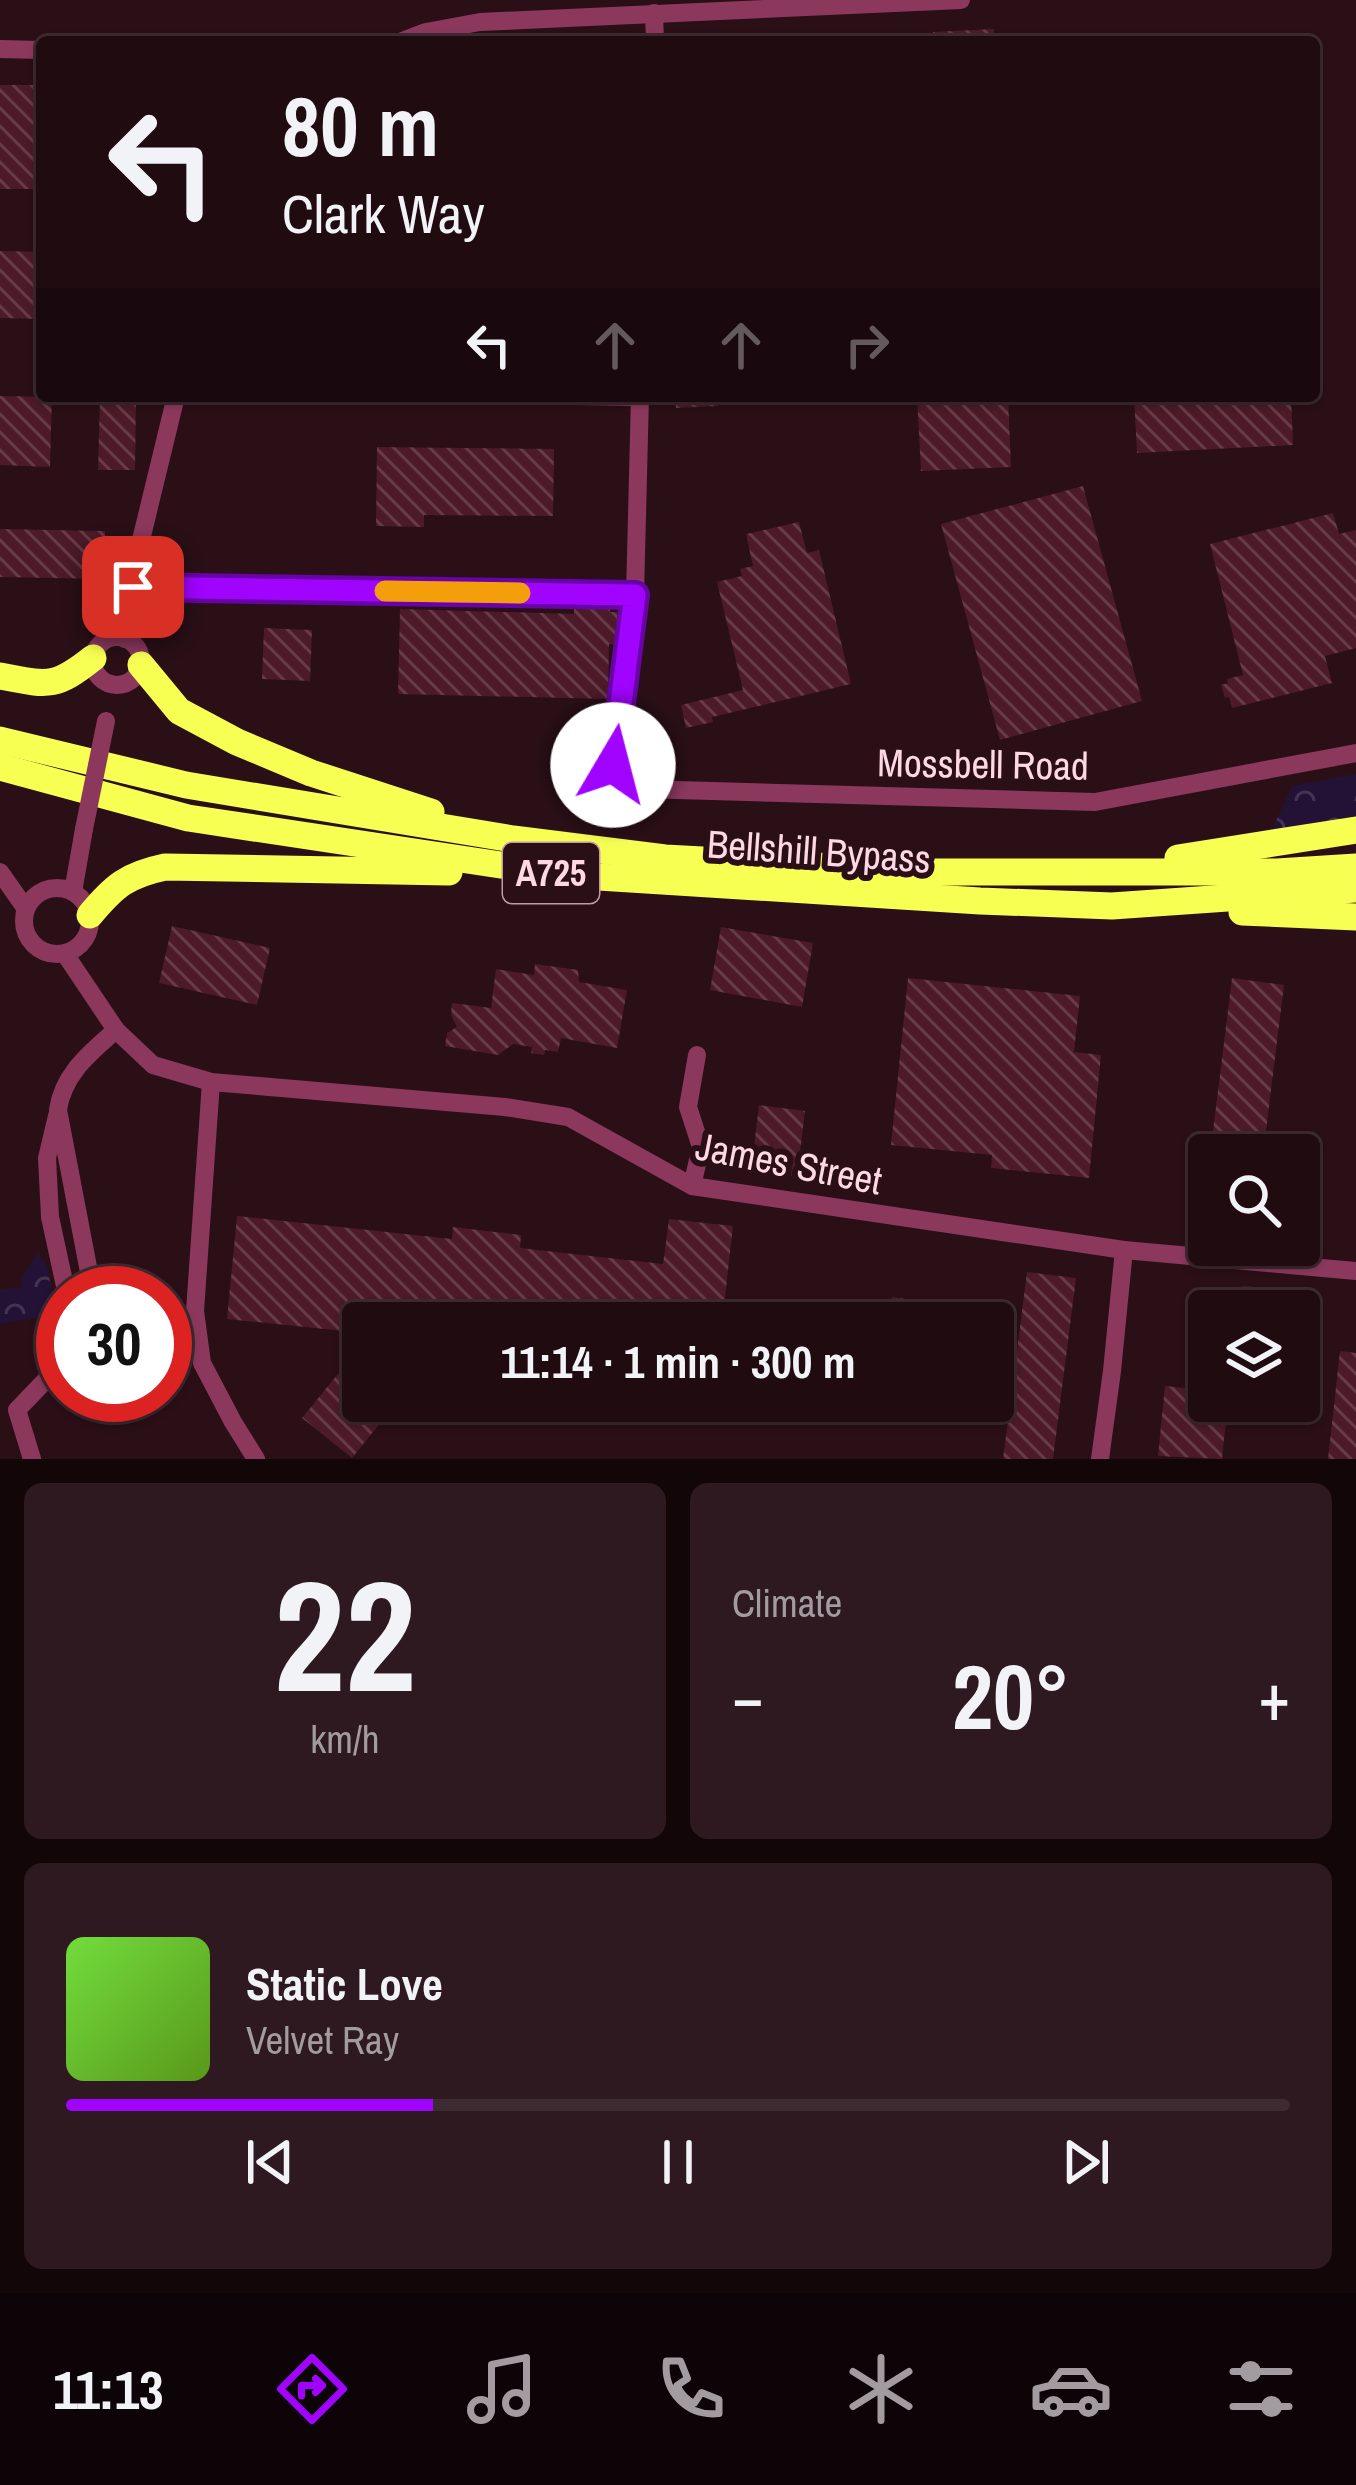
<!DOCTYPE html>
<html lang="en">
<head>
<meta charset="utf-8">
<style>
  :root { --surface:#200b11; --page:#2d191f; --text:#f1f3f6; --muted:#a29b9f; --line:#3d2b31; --accent:#a004ff }
  body { margin:0; font-family:"Archivo Narrow",sans-serif; background:var(--page); color:var(--text); height:100vh; display:flex; flex-direction:column; font-size:45px; white-space:nowrap }
  * { box-sizing:border-box; margin:0 }
  p { font-size:39px; color:var(--muted) }
  .icon { flex:none; width:66px; height:66px; fill:none; stroke:currentColor; stroke-width:2; stroke-linecap:round; stroke-linejoin:round }
  .map { position:relative; height:1459px; overflow:hidden }
  .details { display:flex; flex-direction:column; gap:24px; padding:24px; background:#120609; flex:1 }
  .details>* { flex:none }
  .hud { position:absolute; left:36px; top:36px; width:1284px; height:366px; border-radius:12px; box-shadow:0 3px 9px #0004,0 0 0 3px var(--line); background:#200b11; color:var(--text); overflow:hidden }
  .tools { position:absolute; left:1188px; top:1134px; display:grid; gap:24px }
  .tools a { display:grid; place-items:center; width:132px; height:132px; border-radius:12px; background:var(--surface); box-shadow:0 3px 9px #0004,0 0 0 3px var(--line); font-size:60px }
  .speed { position:absolute; left:36px; top:1266px; display:flex; gap:24px; font-size:60px; font-weight:700; text-align:center }
  .speed>* { display:grid; place-content:center; width:156px; height:156px; border-radius:50%; background:var(--surface); box-shadow:0 3px 9px #0004,0 0 0 3px var(--line); line-height:1 }
  .speed .limit { border:18px solid #d22; background:#fff; color:#111 }
  .pin { position:absolute; display:grid; place-items:center; width:102px; height:102px; color:#fff; margin:-51px; border-radius:24px; box-shadow:0 6px 18px #0006 }
  .me { position:absolute; width:132px; margin:-66px; rotate:8deg; stroke-linejoin:round; filter:drop-shadow(0 0 9px #0008) }
  .turn { display:flex; align-items:center; gap:42px; height:252px; padding:0 48px; font-size:54px }
  .turn .icon { width:156px; height:156px; stroke-width:2.5 }
  .turn b { display:block; font-size:84px; line-height:102px }
  .lanes { display:flex; align-items:center; height:114px; padding:0 48px; background:#0003; justify-content:center; gap:60px; direction:ltr }
  .lanes .off { opacity:.35 }
  .big { font-size:90px; font-weight:700; line-height:1.1 }
  .details .card { flex:1; display:flex; flex-direction:column; justify-content:center; gap:18px; min-width:0; padding:0 42px; border-radius:18px; background:var(--page) }
  .details .dial { align-items:center; gap:0 }
  .dial b { font-size:156px; line-height:1 }
  .song { display:flex; align-items:center; gap:36px }
  .cover { width:144px; height:144px; border-radius:18px; background:linear-gradient(135deg,hsl(100 70% 55%),hsl(90 70% 35%)) }
  .played { height:12px; border-radius:6px; background:linear-gradient(90deg,var(--accent) 30%,var(--line) 30%) }
  .keys { display:flex; justify-content:space-around; direction:ltr }
  .heat { display:flex; justify-content:space-between; align-items:center; font-size:66px; direction:ltr }
  .details .tiles { flex:1; display:grid; gap:24px; grid-template-columns:1fr 1fr }
  .card:last-child { grid-column:span 2 }
  .trip { position:absolute; left:342px; top:1302px; width:672px; height:120px; border-radius:12px; background:var(--surface); box-shadow:0 3px 9px #0004,0 0 0 3px var(--line); font-weight:700; line-height:120px; text-align:center }
  .menu { display:flex; height:192px; justify-content:space-around; align-items:center; background:#0d0407; color:var(--muted) }
  .menu .icon { width:84px; height:84px }
  .menu .current { color:var(--accent) }
  .menu b { font-size:54px; color:var(--text) }
  .map>svg:first-child { display:block }
  .forest { fill:url(#forest-crowns) }
  .building { fill:url(#building-back-hatch) }
  .lines { fill:none; stroke-linecap:round; stroke-linejoin:round }
  .minor { stroke:#8c385d; stroke-width:18 }
  .highway { stroke:#f8ff53; stroke-width:27 }
  .minor-bridge { stroke:#8c385d; stroke-width:18 }
  .route-casing { stroke:#6803a6; stroke-width:30 }
  .route { stroke:#a004ff; stroke-width:21 }
  .slow { stroke:#f59e0b; stroke-width:21 }
  .labels { text-anchor:middle; dominant-baseline:central; stroke-width:12; stroke-linejoin:round; paint-order:stroke }
  .shield { fill:#2a0f17; stroke:#bf9ca8; stroke-width:3 }
  .shield-label { font-size:36px; font-weight:bold; fill:#ffd8e6 }
  .street-label { font-size:39px; fill:#ffd8e6; stroke:#2a0f17 }
</style>
</head>
<body>
<div class="map">
<svg width="1356" height="1459" viewBox="0 0 1356 1459">
  <defs>
    <pattern id="forest-crowns" width="20" height="18" patternUnits="userSpaceOnUse" patternTransform="scale(3)"><rect width="20" height="18" fill="#231235"/><path d="M2 6a3 3 0 1 1 6 0M12 15a3 3 0 1 1 6 0" fill="none" stroke="#443452"/></pattern>
    <pattern id="building-back-hatch" width="6" height="6" patternUnits="userSpaceOnUse" patternTransform="scale(3)"><rect width="6" height="6" fill="#4c1a28"/><path d="M-1 5l2 2M0 0l6 6M5-1l2 2" fill="none" stroke="#673b47"/></pattern>
  </defs>
  <rect width="100%" height="100%" fill="#2a0f17"/>
  <g class="forest">
    <path d="M1356 774V823L1270 834 1292 786Z"/>
    <path d="M38 1253 47 1266 56 1314 0 1324V1290L22 1287V1276Z"/>
  </g>
  <g class="building">
    <path d="M994 29V42H933V32Z"/>
    <rect x="0" y="85" width="42" height="104"/>
    <path d="M0 251 42 252V319L0 318Z"/>
    <path d="M0 396 52 397 50 467 0 465Z"/>
    <path d="M675 396H718V406L676 408Z"/>
    <path d="M917 396H1008L1011 467 921 471Z"/>
    <path d="M1134 396H1291L1293 445 1137 453Z"/>
    <path d="M100 398 136 399 135 470H98Z"/>
    <path d="M377 447 554 449 553 516 424 515V527L376 526Z"/>
    <path d="M1083 486 1142 701 1000 740 941 524Z"/>
    <path d="M1333 513 1339 534 1356 530V648L1325 656 1332 683 1232 708 1229 697 1225 698 1221 685 1228 683 1227 679 1243 675 1210 544Z"/>
    <path d="M799 522 807 553 819 550 851 684 712 717 713 722 686 728 681 705 743 690 717 582 742 576 740 569 753 566 746 534Z"/>
    <path d="M0 529 105 531 104 579 0 577Z"/>
    <path d="M574 608H610V612H619L615 645 609 644 608 699 398 694 400 609 574 614Z"/>
    <path d="M264 628 312 630 310 681 262 679Z"/>
    <path d="M172 926 270 948 257 1005 159 983Z"/>
    <path d="M721 927 813 943 802 1007 710 990Z"/>
    <path d="M535 964 578 970 579 982 627 990 617 1048 561 1038 558 1052 545 1050 544 1055 531 1053 532 1047 513 1044 498 1055 445 1046 447 1033 457 1027 451 1015 452 1003 491 1008 496 969 534 975Z"/>
    <path d="M908 978 1080 996 1074 1052 1101 1055 1089 1178 991 1168 992 1155 891 1145Z"/>
    <path d="M1232 978 1284 985 1263 1155H1210Z"/>
    <path d="M759 1105 805 1111 797 1177 751 1171Z"/>
    <path d="M237 1216 452 1239 453 1227 521 1235 520 1248 663 1264 669 1219 733 1226 722 1323H683L647 1319V1323H363V1333L227 1319Z"/>
    <path d="M1027 1272 1076 1278 1053 1459H1003Z"/>
    <path d="M1242 1286 1302 1292 1300 1311H1240Z"/>
    <path d="M892 1297 960 1307 958 1323H889Z"/>
    <path d="M1340 1351 1356 1353V1459H1328Z"/>
    <path d="M354 1354 363 1361V1401H398L352 1458 302 1418Z"/>
    <path d="M1165 1386 1209 1391V1401H1228L1222 1459 1158 1456Z"/>
  </g>
  <g class="lines">
    <g class="minor">
      <path d="M654 13 655 42"/>
      <path d="M400 42 426 32 480 22 961 0"/>
      <path d="M0 49 42 50"/>
      <path d="M577 396 640 397"/>
      <path d="M640 396 635 595 613 765 642 789 1095 802 1356 753"/>
      <path d="M133 587 635 595"/>
      <circle cx="117" cy="661" r="24"/>
      <path d="M125 639 141 540 176 396"/>
      <path d="M0 872 26 909"/>
      <circle cx="57" cy="921" r="33"/>
      <path d="M73 892 84 829"/>
      <path d="M65 954 116 1030 153 1065 211 1082 505 1107 568 1117 692 1186 1124 1250 1356 1271"/>
      <path d="M211 1082 195 1311 202 1363 233 1422 256 1459"/>
      <path d="M57 1116 47 1158 50 1217 65 1286 70 1293"/>
      <path d="M692 1186 701 1147 688 1107 697 1055"/>
      <path d="M93 1293 58 1110C63 1074 90 1053 116 1030"/>
      <path d="M32 1459 17 1410 63 1362"/>
      <path d="M1100 1459 1112 1371 1124 1250"/>
    </g>
    <g class="highway">
      <path d="M141 665 179 711 237 742 311 773 431 812"/>
      <path d="M0 676C48 685 54 689 93 658"/>
      <path d="M0 740 186 785 513 839 665 858 930 872H1277L1356 867"/>
      <path d="M0 767 188 818 567 875 980 901 1112 906 1356 889"/>
      <path d="M1178 858 1356 830"/>
      <path d="M1242 912 1356 917"/>
      <path d="M90 915C114 886 127 875 165 867L449 872"/>
    </g>
    <path class="minor-bridge" d="M84 829 106 721"/>
  </g>
  <g class="lines">
    <defs>
      <path id="route" d="M133 587 635 595 613 765"/>
    </defs>
    <use href="#route" class="route-casing"/>
    <use href="#route" class="route"/>
    <path class="slow" d="M385 591 520 593"/>
  </g>
  <g class="labels">
    <rect class="shield" x="503" y="843" width="96" height="60" rx="9"/>
    <g class="shield-label">
      <text x="551" y="873">A725</text>
    </g>
    <g class="street-label">
      <text transform="translate(983 764) rotate(1)">Mossbell Road</text>
      <text transform="translate(819 851) rotate(4)">Bellshill Bypass</text>
      <text transform="translate(789 1163) rotate(11)">James Street</text>
    </g>
  </g>
</svg>
<div class="tools">
<a><svg class="icon" aria-label="search" viewBox="0 0 24 24"><circle cx="10" cy="10" r="6"/><path d="M15 15l6 6"/></svg></a>
<a><svg class="icon" aria-label="layers" viewBox="0 0 24 24"><path d="M12 4l9 5-9 5-9-5zM3 14l9 5 9-5"/></svg></a>
</div>
<div class="speed"><div class="limit">30</div></div>
<div class="pin" style="left:133px;top:587px;background:#d93025"><svg class="icon" aria-label="arrive" viewBox="0 0 24 24"><path d="M6 21V4h12l-3 4 3 4H6"/></svg></div>
<svg class="me" style="left:613px;top:765px" viewBox="-20 -20 40 40"><circle r="19" fill="#fff"/><path d="M0-13L10 11 0 6-10 11z" fill="#a004ff"/></svg>
<div class="trip">11:14 · 1 min · 300 m</div>
<div class="hud">
<div class="turn"><svg class="icon" aria-label="left" viewBox="0 0 24 24"><path d="M17 20v-9H6M10 6l-5 5 5 5"/></svg><div><b>80 m</b>Clark Way</div></div>
<div class="lanes"><svg class="icon" aria-label="left" viewBox="0 0 24 24"><path d="M17 20v-9H6M10 6l-5 5 5 5"/></svg><svg class="icon off" aria-label="ahead" viewBox="0 0 24 24"><path d="M12 20V5M6 11l6-6 6 6"/></svg><svg class="icon off" aria-label="ahead" viewBox="0 0 24 24"><path d="M12 20V5M6 11l6-6 6 6"/></svg><svg class="icon off" aria-label="right" viewBox="0 0 24 24"><path d="M7 20v-9h11M14 6l5 5-5 5"/></svg></div>
</div>
</div>
<section class="details">
<div class="tiles">
<div class="card dial"><b>22</b><p>km/h</p></div>
<div class="card"><p>Climate</p>
<div class="heat"><a>−</a><b class="big">20°</b><a>+</a></div>
</div>
<div class="card">
<div class="song"><i class="cover"></i><div><b>Static Love</b><p>Velvet Ray</p></div></div>
<div class="played"></div>
<div class="keys"><svg class="icon" aria-label="previous" viewBox="0 0 24 24"><path d="M18 5L8 12l10 7zM5 5v14"/></svg><svg class="icon" aria-label="pause" viewBox="0 0 24 24"><path d="M8 5v14M16 5v14"/></svg><svg class="icon" aria-label="next" viewBox="0 0 24 24"><path d="M6 5l10 7-10 7zM19 5v14"/></svg></div>
</div>
</div>
</section>
<nav class="menu">
<b>11:13</b>
<svg class="icon current" aria-label="directions" viewBox="0 0 24 24"><path d="M12 3l9 9-9 9-9-9zM9 14v-3h6M13 9l2 2-2 2"/></svg>
<svg class="icon" aria-label="music" viewBox="0 0 24 24"><path d="M9 18V5l10-2v13"/><circle cx="6" cy="18" r="3"/><circle cx="16" cy="16" r="3"/></svg>
<svg class="icon" aria-label="phone" viewBox="0 0 24 24"><path d="M5 4h4l2 5-3 2q2 4 5 5l2-3 5 2v4C11 20 4 13 5 4z"/></svg>
<svg class="icon" aria-label="climate" viewBox="0 0 24 24"><path d="M12 3v18M4 7l16 10M4 17L20 7"/></svg>
<svg class="icon" aria-label="car" viewBox="0 0 24 24"><path d="M5 17H2v-5l4-1 3-4h7l3 4 3 1v5h-3M9 17h6M6 11h13"/><circle cx="7" cy="17" r="2"/><circle cx="17" cy="17" r="2"/></svg>
<svg class="icon" aria-label="filters" viewBox="0 0 24 24"><path d="M4 7h16M4 17h16"/><circle cx="9" cy="7" r="2"/><circle cx="15" cy="17" r="2"/></svg>
</nav>
</body>
</html>
